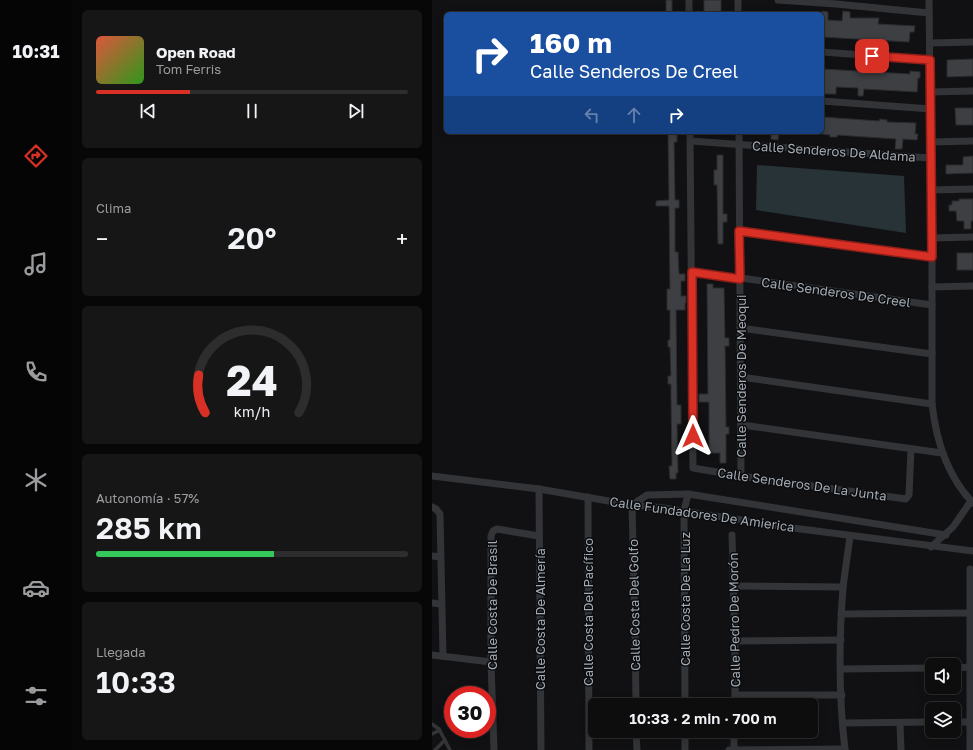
<!DOCTYPE html>
<html lang="es">
<head>
<meta charset="utf-8">
<style>
  :root { --surface:#0d0d0e; --page:#161617; --text:#f1f3f6; --muted:#9a9c9e; --line:#2d2d2e; --accent:#d93025 }
  body { margin:0; font-family:"Golos Text",sans-serif; background:var(--page); color:var(--text); height:100vh; display:flex; flex-direction:column; font-size:15px; white-space:nowrap }
  * { box-sizing:border-box; margin:0 }
  p { font-size:13px; color:var(--muted) }
  .icon { flex:none; width:22px; height:22px; fill:none; stroke:currentColor; stroke-width:2; stroke-linecap:round; stroke-linejoin:round }
  .map { position:relative; flex:1; overflow:hidden }
  .panel { display:flex; flex-direction:column; gap:10px; padding:10px; background:#070708; width:360px }
  .panel>* { flex:none }
  .banner { position:absolute; left:12px; top:12px; width:380px; height:122px; border-radius:6px; box-shadow:0 2px 10px #0003,0 0 0 1px var(--line); background:#1a4fa0; color:#fff; overflow:hidden }
  .controls { position:absolute; left:493px; top:658px; display:grid; gap:8px }
  .controls a { display:grid; place-items:center; width:36px; height:36px; border-radius:6px; background:var(--surface); box-shadow:0 2px 10px #0003,0 0 0 1px var(--line); font-size:20px }
  .speed { position:absolute; left:12px; top:686px; display:flex; gap:8px; font-size:20px; font-weight:700; text-align:center }
  .speed>* { display:grid; place-content:center; width:52px; height:52px; border-radius:50%; background:var(--surface); box-shadow:0 2px 10px #0003,0 0 0 1px var(--line); line-height:1 }
  .speed .limit { border:6px solid #d22; background:#fff; color:#111 }
  .pin { position:absolute; display:grid; place-items:center; width:34px; height:34px; color:#fff; margin:-17px; border-radius:8px; box-shadow:0 2px 6px #0006 }
  .me { position:absolute; width:44px; margin:-22px; rotate:0deg; stroke-linejoin:round; filter:drop-shadow(0 0 3px #0008) }
  .turn { display:flex; align-items:center; gap:14px; height:84px; padding:0 20px; font-size:18px }
  .turn .icon { width:52px; height:52px; stroke-width:2.5 }
  .turn b { display:block; font-size:28px; line-height:34px }
  .lanes { display:flex; align-items:center; height:38px; padding:0 20px; background:#0003; justify-content:center; gap:20px; direction:ltr }
  .lanes .off { opacity:.35 }
  .big { font-size:30px; font-weight:600; line-height:1.1 }
  .panel .widget { flex:1; display:flex; flex-direction:column; justify-content:center; gap:6px; min-width:0; padding:0 14px; border-radius:6px; background:var(--page) }
  .panel .dial { align-items:center; gap:0 }
  .dial svg { height:104px; overflow:visible; fill:none; stroke:var(--line); stroke-width:7; stroke-linecap:round; text-anchor:middle }
  .dial text { fill:var(--text); stroke:none }
  .song { display:flex; align-items:center; gap:12px }
  .cover { width:48px; height:48px; border-radius:6px; background:linear-gradient(135deg,hsl(10 70% 55%),hsl(110 70% 35%)) }
  .played { height:4px; border-radius:2px; background:linear-gradient(90deg,var(--accent) 30%,var(--line) 30%) }
  .keys { display:flex; justify-content:space-around; direction:ltr }
  .heat { display:flex; justify-content:space-between; align-items:center; font-size:22px; direction:ltr }
  .charge { height:6px; border-radius:3px; background:linear-gradient(90deg,#34c759 57%,var(--line) 0) }
  .trip { position:absolute; left:156px; top:698px; width:230px; height:40px; border-radius:6px; background:var(--surface); box-shadow:0 2px 10px #0003,0 0 0 1px var(--line); font-weight:600; line-height:40px; text-align:center }
  main { display:flex; flex:1; min-height:0 }
  .dock { display:flex; flex-direction:column; width:72px; justify-content:space-around; align-items:center; background:#050506; color:var(--muted) }
  .dock .icon { width:28px; height:28px }
  .dock .on { color:var(--accent) }
  .dock b { font-size:18px; color:var(--text) }
  .map>svg:first-child { display:block }
  .water { fill:#273337 }
  .building { fill:#3d3f43; stroke:#2b2c2f }
  .lines { fill:none; stroke-linecap:round; stroke-linejoin:round }
  .lane { stroke:#323438; stroke-width:3.5 }
  .street { stroke:#323438; stroke-width:7 }
  .route-casing { stroke:#8d1f18; stroke-width:10 }
  .route { stroke:#d93025; stroke-width:7 }
  .labels { text-anchor:middle; dominant-baseline:central; stroke-width:3; stroke-linejoin:round; paint-order:stroke }
  .street-label { font-size:13px; fill:#a2abb4; stroke:#0c0c0e }
</style>
</head>
<body>
<main>
<nav class="dock">
<b>10:31</b>
<svg class="icon on" aria-label="directions" viewBox="0 0 24 24"><path d="M12 3l9 9-9 9-9-9zM9 14v-3h6M13 9l2 2-2 2"/></svg>
<svg class="icon" aria-label="music" viewBox="0 0 24 24"><path d="M9 18V5l10-2v13"/><circle cx="6" cy="18" r="3"/><circle cx="16" cy="16" r="3"/></svg>
<svg class="icon" aria-label="phone" viewBox="0 0 24 24"><path d="M5 4h4l2 5-3 2q2 4 5 5l2-3 5 2v4C11 20 4 13 5 4z"/></svg>
<svg class="icon" aria-label="climate" viewBox="0 0 24 24"><path d="M12 3v18M4 7l16 10M4 17L20 7"/></svg>
<svg class="icon" aria-label="car" viewBox="0 0 24 24"><path d="M5 17H2v-5l4-1 3-4h7l3 4 3 1v5h-3M9 17h6M6 11h13"/><circle cx="7" cy="17" r="2"/><circle cx="17" cy="17" r="2"/></svg>
<svg class="icon" aria-label="filters" viewBox="0 0 24 24"><path d="M4 7h16M4 17h16"/><circle cx="9" cy="7" r="2"/><circle cx="15" cy="17" r="2"/></svg>
</nav>
<section class="panel">
<div class="widget">
<div class="song"><i class="cover"></i><div><b>Open Road</b><p>Tom Ferris</p></div></div>
<div class="played"></div>
<div class="keys"><svg class="icon" aria-label="previous" viewBox="0 0 24 24"><path d="M18 5L8 12l10 7zM5 5v14"/></svg><svg class="icon" aria-label="pause" viewBox="0 0 24 24"><path d="M8 5v14M16 5v14"/></svg><svg class="icon" aria-label="next" viewBox="0 0 24 24"><path d="M6 5l10 7-10 7zM19 5v14"/></svg></div>
</div>
<div class="widget"><p>Clima</p>
<div class="heat"><a>−</a><b class="big">20°</b><a>+</a></div>
</div>
<div class="widget dial"><svg viewBox="0 0 100 80">
<path d="M14 69A42 42 0 1 1 86 69"/>
<path d="M14 69A42 42 0 0 1 9 40" stroke="#d93025"/>
<text x="50" y="56" font-size="32" font-weight="700">24</text>
<text x="50" y="72" font-size="11">km/h</text>
</svg></div>
<div class="widget"><p>Autonomía · 57%</p><b class="big">285 km</b><div class="charge"></div></div>
<div class="widget"><p>Llegada</p><b class="big">10:33</b></div>
</section>
<div class="map">
<svg width="541" height="750" viewBox="0 0 541 750">
  <rect width="100%" height="100%" fill="#111113"/>
  <path class="water" d="M325 165 472 176 474 233 324 210Z"/>
  <g class="building">
    <rect x="234" y="0" width="6" height="14"/>
    <rect x="272" y="0" width="17" height="14"/>
    <path d="M390 11 396 12V20L410 21 411 11 418 12V18H447L446 24 483 26 482 32H478L477 42 390 37Z"/>
    <path d="M541 59V76L515 77V60Z"/>
    <path d="M390 69 478 74V71L488 72V78H486L485 92 432 89 431 96H426V88L404 87V94H390Z"/>
    <path d="M523 108H541V125H524Z"/>
    <path d="M390 117 447 121 448 119 455 120V122L484 123 483 134H486L485 140 471 139 470 149H463L464 139 405 135V137H398V135L390 134Z"/>
    <path d="M236 132H241V134H245V142H242L243 200H247V208H243V252H246L247 274H253V281H249V296H254V303H253V310H244L245 405H249V424H245L246 473H244V479H238L237 466H240L239 398V384H236V376H239L238 347H236V340H238V310H235V289H238L237 206H224V201L237 200Z"/>
    <path d="M339 132H347L346 140 339 139Z"/>
    <path d="M285 155H291V214H295V222H291V244H286L285 185H282V170H285Z"/>
    <path d="M541 156V173L514 174V165H531V157Z"/>
    <path d="M527 199H541V221H539V229H532V221H525L524 211H517V205H520V201H527Z"/>
    <rect x="525" y="253" width="16" height="17"/>
    <path d="M275 284H281V288H292L293 338H297V346H293L294 427H297V434H294V463H288V453H277V402H267V394H276Z"/>
  </g>
  <g class="lines">
    <g class="lane">
      <path d="M0 724 7 729 18 750"/>
      <path d="M0 734 8 730"/>
      <path d="M3 750 13 740"/>
    </g>
    <g class="street">
      <path d="M257 0V14"/>
      <path d="M306 0V14"/>
      <path d="M346 0 404 4 497 13"/>
      <path d="M497 0 500 257V404C504 440 515 476 541 503"/>
      <path d="M498 43 541 42"/>
      <path d="M390 52 498 60"/>
      <path d="M498 92 541 91"/>
      <path d="M390 101 499 109"/>
      <path d="M258 132 261 468 309 476 474 499 477 495 479 450"/>
      <path d="M307 132 309 476"/>
      <path d="M259 141 498 158"/>
      <path d="M499 142 541 141"/>
      <path d="M499 190 541 189"/>
      <path d="M307 231 500 257"/>
      <path d="M500 238 541 237"/>
      <path d="M260 271 500 305"/>
      <path d="M500 287 541 286"/>
      <path d="M308 328 500 354"/>
      <path d="M309 377 500 404"/>
      <path d="M310 425 510 453"/>
      <path d="M0 476 107 489 200 505 232 508 361 528 541 551"/>
      <path d="M107 489 109 750"/>
      <path d="M156 497 157 750"/>
      <path d="M0 507 4 509 8 514 11 656"/>
      <path d="M300 535 303 641V705"/>
      <path d="M499 547 521 527 539 501"/>
      <path d="M0 556 8 557"/>
      <path d="M538 569V750"/>
      <path d="M301 586 411 587"/>
      <path d="M0 603 9 604"/>
      <path d="M409 614 538 613"/>
      <path d="M303 641 409 640"/>
      <path d="M0 655 59 662"/>
      <path d="M522 668 538 667"/>
      <path d="M409 669 500 668"/>
      <path d="M303 695H410"/>
      <path d="M204 705 203 627 200 505 215 495 256 494 514 535"/>
      <path d="M253 705 252 511 256 494"/>
      <path d="M522 722H538"/>
      <path d="M411 723 500 722"/>
      <path d="M468 723 469 750"/>
      <path d="M204 731 205 750"/>
      <path d="M253 731V750"/>
      <path d="M62 750 59 662V536L61 531 65 529 107 536"/>
      <path d="M297 750 413 749"/>
      <path d="M302 750V731"/>
      <path d="M413 750C407 699 407 639 411 588 413 570 416 553 418 536"/>
    </g>
  </g>
  <g class="lines">
    <defs>
      <path id="route" d="M261 436 260 272 308 279 307 231 500 257 498 60 440 56"/>
    </defs>
    <use href="#route" class="route-casing"/>
    <use href="#route" class="route"/>
  </g>
  <g class="labels">
    <g class="street-label">
      <text transform="translate(402 151) rotate(4)">Calle Senderos De Aldama</text>
      <text transform="translate(404 292) rotate(8)">Calle Senderos De Creel</text>
      <text transform="translate(309 376) rotate(-90)">Calle Senderos De Meoqui</text>
      <text transform="translate(370 484) rotate(8)">Calle Senderos De La Junta</text>
      <text transform="translate(270 514) rotate(8)">Calle Fundadores De Amierica</text>
      <text transform="translate(253 599) rotate(-90)">Calle Costa De La Luz</text>
      <text transform="translate(60 605) rotate(-90)">Calle Costa De Brasil</text>
      <text transform="translate(202 605) rotate(-91)">Calle Costa Del Golfo</text>
      <text transform="translate(156 612) rotate(-90)">Calle Costa Del Pacífico</text>
      <text transform="translate(108 619) rotate(-90)">Calle Costa De Almería</text>
      <text transform="translate(302 620) rotate(-91)">Calle Pedro De Morón</text>
    </g>
  </g>
</svg>
<div class="controls">
<a><svg class="icon" aria-label="sound" viewBox="0 0 24 24"><path d="M4 9h4l5-4v14l-5-4H4zM17 9q2 3 0 6"/></svg></a>
<a><svg class="icon" aria-label="layers" viewBox="0 0 24 24"><path d="M12 4l9 5-9 5-9-5zM3 14l9 5 9-5"/></svg></a>
</div>
<div class="speed"><div class="limit">30</div></div>
<div class="pin" style="left:440px;top:56px;background:#d93025"><svg class="icon" aria-label="arrive" viewBox="0 0 24 24"><path d="M6 21V4h12l-3 4 3 4H6"/></svg></div>
<svg class="me" style="left:261px;top:436px" viewBox="-20 -20 40 40"><path d="M0-17L14 15 0 8-14 15z" fill="#d93025" stroke="#fff" stroke-width="4"/></svg>
<div class="trip">10:33 · 2 min · 700 m</div>
<div class="banner">
<div class="turn"><svg class="icon" aria-label="right" viewBox="0 0 24 24"><path d="M7 20v-9h11M14 6l5 5-5 5"/></svg><div><b>160 m</b>Calle Senderos De Creel</div></div>
<div class="lanes"><svg class="icon off" aria-label="left" viewBox="0 0 24 24"><path d="M17 20v-9H6M10 6l-5 5 5 5"/></svg><svg class="icon off" aria-label="ahead" viewBox="0 0 24 24"><path d="M12 20V5M6 11l6-6 6 6"/></svg><svg class="icon" aria-label="right" viewBox="0 0 24 24"><path d="M7 20v-9h11M14 6l5 5-5 5"/></svg></div>
</div>
</div>
</main>
</body>
</html>
